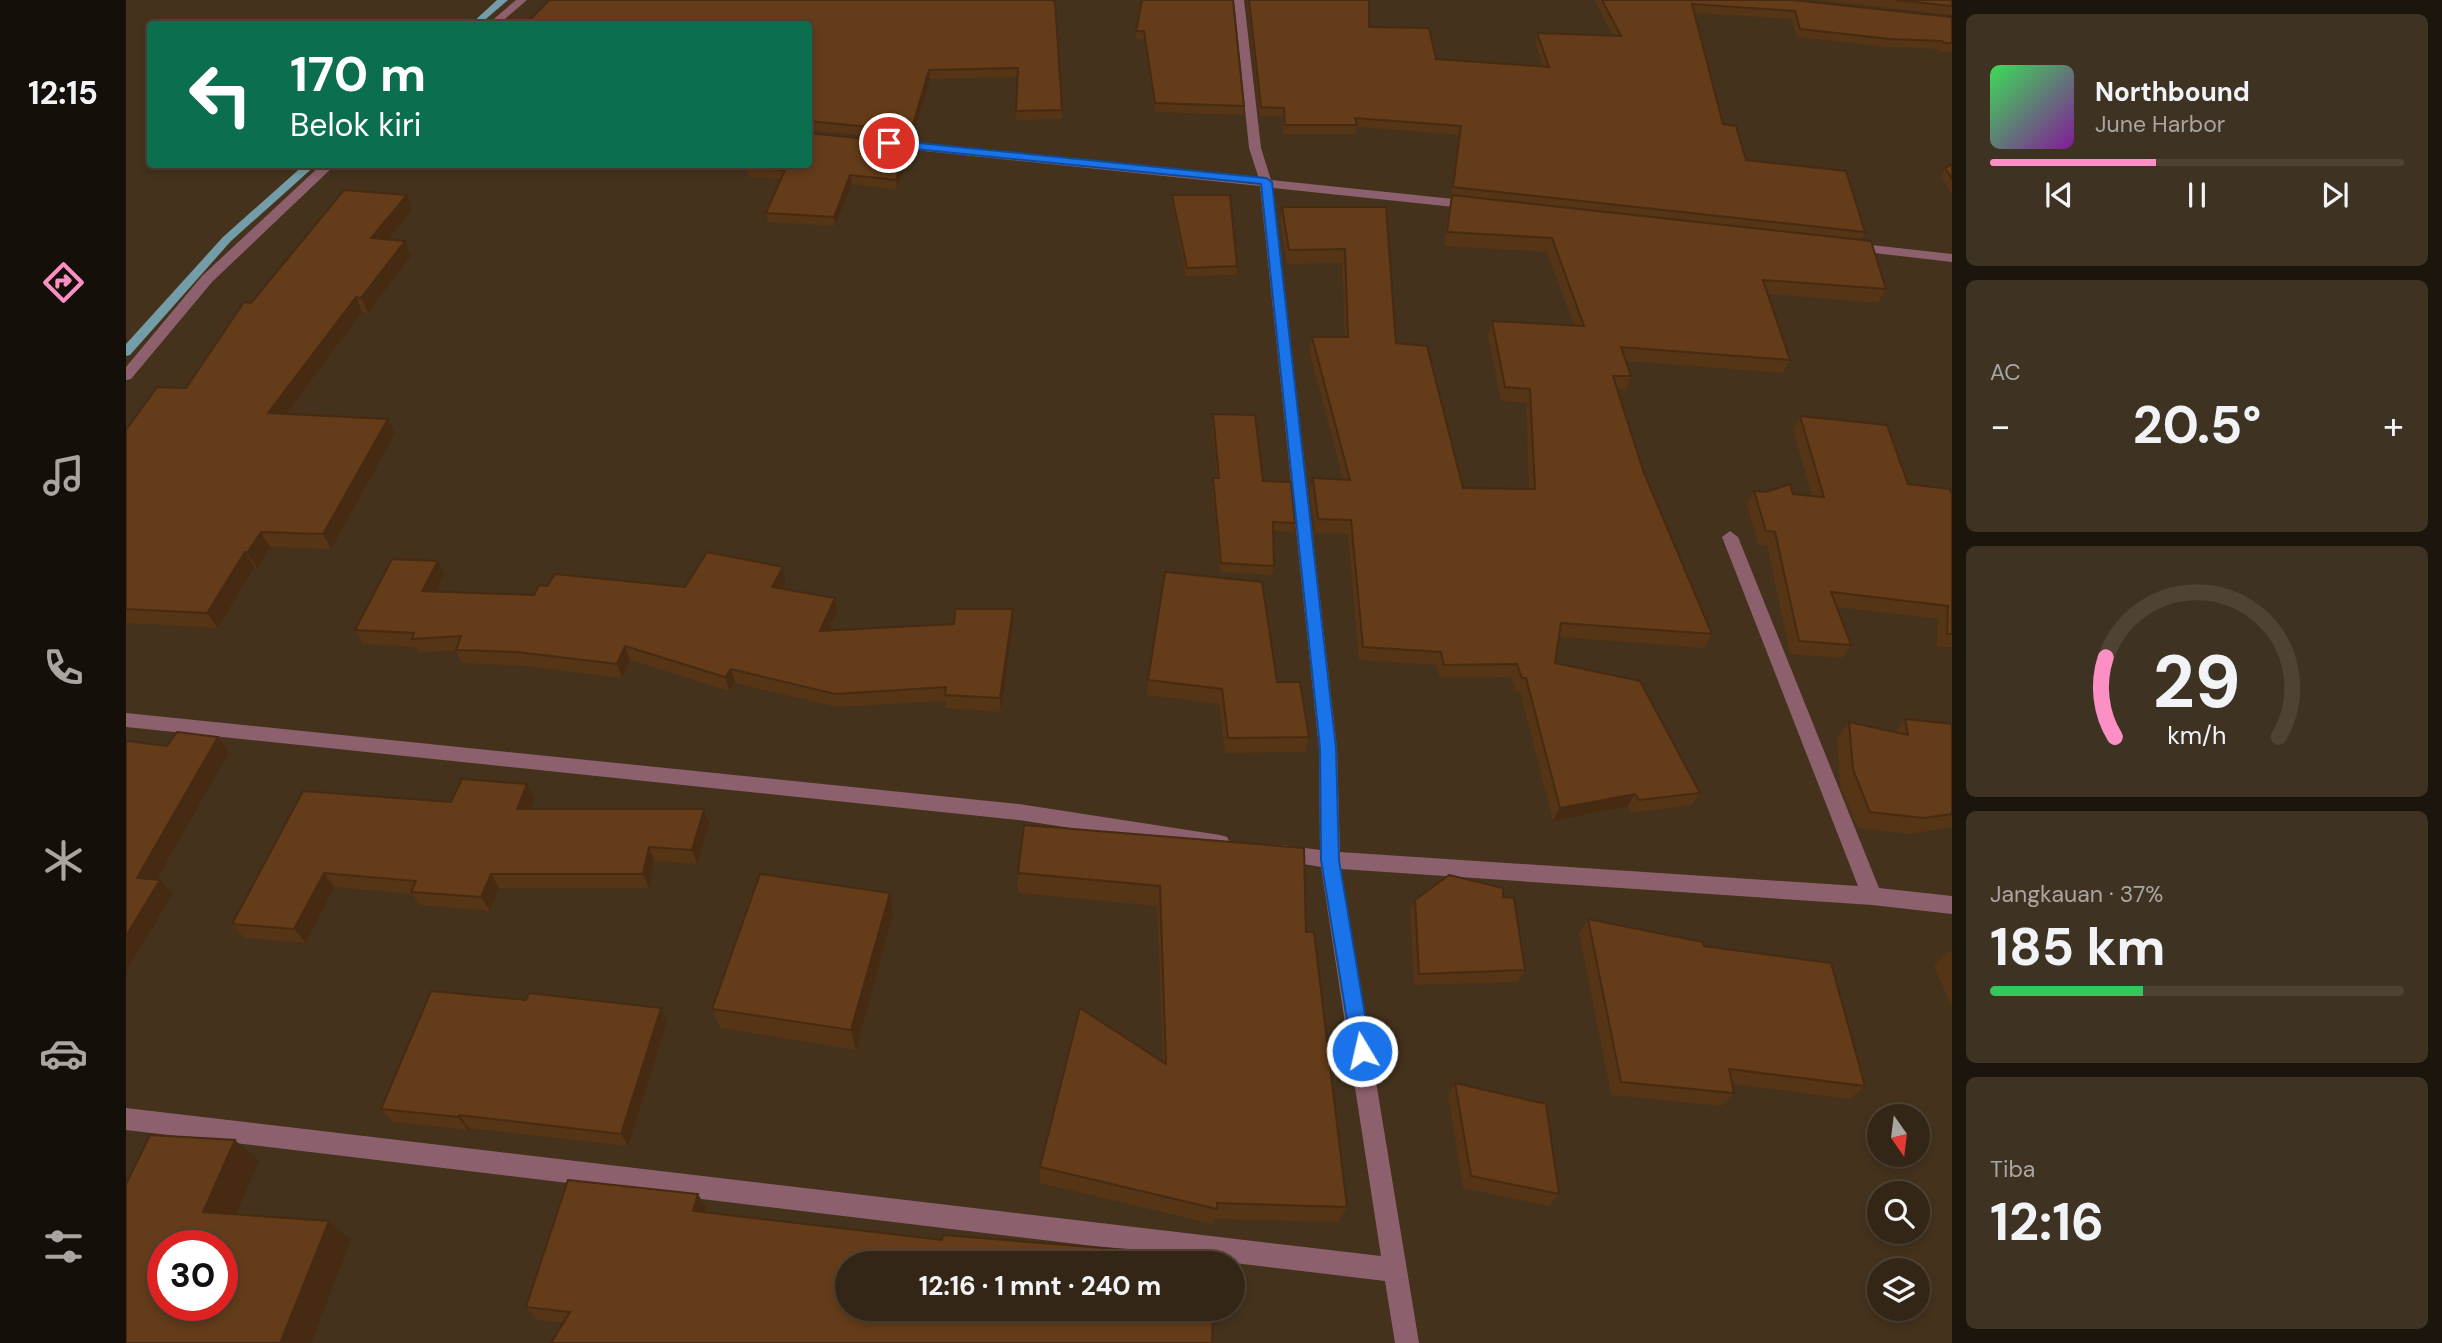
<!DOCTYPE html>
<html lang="id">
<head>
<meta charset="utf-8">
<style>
  :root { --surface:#332616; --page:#3e3223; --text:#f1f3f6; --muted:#a9a5a1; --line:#4e4335; --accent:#fc8fc3 }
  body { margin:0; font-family:"DM Sans",sans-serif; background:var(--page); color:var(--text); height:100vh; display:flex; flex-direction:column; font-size:26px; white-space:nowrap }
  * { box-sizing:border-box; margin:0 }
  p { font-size:23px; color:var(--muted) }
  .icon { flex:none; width:38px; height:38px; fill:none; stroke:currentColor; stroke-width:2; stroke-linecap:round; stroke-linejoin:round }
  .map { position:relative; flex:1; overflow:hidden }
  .side { display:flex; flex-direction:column; gap:14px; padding:14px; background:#1c150c; width:490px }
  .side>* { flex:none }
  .top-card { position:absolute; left:21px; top:21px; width:665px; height:147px; border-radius:7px; box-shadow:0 4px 10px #0003,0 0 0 2px var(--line); background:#0b6e4f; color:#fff; overflow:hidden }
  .needle { width:46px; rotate:166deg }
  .tools { position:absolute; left:1741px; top:1104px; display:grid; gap:14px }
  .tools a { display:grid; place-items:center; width:63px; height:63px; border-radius:50%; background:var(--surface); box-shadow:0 4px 10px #0003,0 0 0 2px var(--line); font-size:35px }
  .speed { position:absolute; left:21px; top:1230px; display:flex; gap:14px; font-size:35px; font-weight:700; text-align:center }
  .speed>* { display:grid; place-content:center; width:91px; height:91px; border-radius:50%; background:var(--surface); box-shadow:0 4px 10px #0003,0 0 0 2px var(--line); line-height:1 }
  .speed .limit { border:10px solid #d22; background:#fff; color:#111 }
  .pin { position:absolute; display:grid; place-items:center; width:60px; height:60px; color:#fff; margin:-30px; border:4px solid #fff; border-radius:50%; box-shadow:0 2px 7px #0007 }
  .me { position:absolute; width:77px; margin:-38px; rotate:351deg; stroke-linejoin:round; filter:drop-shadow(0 0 5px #0008) }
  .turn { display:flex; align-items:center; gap:24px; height:147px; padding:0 28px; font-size:32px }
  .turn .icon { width:91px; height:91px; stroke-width:2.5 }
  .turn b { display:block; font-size:49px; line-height:60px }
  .big { font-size:52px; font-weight:700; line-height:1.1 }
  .side .widget { flex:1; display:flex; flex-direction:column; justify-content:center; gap:10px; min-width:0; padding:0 24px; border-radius:10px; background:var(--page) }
  .side .dial { align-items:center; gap:0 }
  .dial svg { height:182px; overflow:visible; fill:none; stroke:var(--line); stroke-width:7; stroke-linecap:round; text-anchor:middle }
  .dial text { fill:var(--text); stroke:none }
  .song { display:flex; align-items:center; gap:21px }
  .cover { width:84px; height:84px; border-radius:10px; background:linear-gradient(135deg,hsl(130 70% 55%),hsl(290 70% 35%)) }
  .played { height:7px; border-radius:4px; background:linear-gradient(90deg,var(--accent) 40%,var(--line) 40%) }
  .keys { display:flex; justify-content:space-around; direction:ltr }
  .heat { display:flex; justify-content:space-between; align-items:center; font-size:38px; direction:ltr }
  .charge { height:10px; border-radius:5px; background:linear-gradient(90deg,#34c759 37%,var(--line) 0) }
  .trip { position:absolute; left:709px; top:1251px; width:410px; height:70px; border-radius:35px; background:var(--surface); box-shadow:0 4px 10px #0003,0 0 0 2px var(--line); font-weight:700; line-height:70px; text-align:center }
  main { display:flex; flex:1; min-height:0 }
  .tab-bar { display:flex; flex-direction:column; width:126px; justify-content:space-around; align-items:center; background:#140f09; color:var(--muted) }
  .tab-bar .icon { width:49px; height:49px }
  .tab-bar .selected { color:var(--accent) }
  .tab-bar b { font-size:32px; color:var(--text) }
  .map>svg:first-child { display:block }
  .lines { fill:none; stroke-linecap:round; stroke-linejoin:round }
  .stream { fill:#739da8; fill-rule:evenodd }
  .street { fill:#8d606d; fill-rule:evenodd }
  .wall { fill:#563416 }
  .shaded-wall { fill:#462a12 }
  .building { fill:#643c19; stroke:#462a12; stroke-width:2; fill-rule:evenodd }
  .route { fill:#1a73e8; stroke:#114b97; stroke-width:2 }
</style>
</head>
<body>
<main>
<nav class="tab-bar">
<b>12:15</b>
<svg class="icon selected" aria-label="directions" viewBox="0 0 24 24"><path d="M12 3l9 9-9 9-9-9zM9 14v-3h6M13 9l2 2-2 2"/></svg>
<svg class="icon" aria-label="music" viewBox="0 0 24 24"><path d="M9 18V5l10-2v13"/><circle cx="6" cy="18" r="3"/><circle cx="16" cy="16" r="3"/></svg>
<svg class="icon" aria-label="phone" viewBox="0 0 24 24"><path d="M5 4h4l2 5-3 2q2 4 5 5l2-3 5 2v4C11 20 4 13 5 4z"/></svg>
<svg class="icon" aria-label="climate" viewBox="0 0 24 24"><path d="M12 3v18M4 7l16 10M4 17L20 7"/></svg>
<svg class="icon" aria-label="car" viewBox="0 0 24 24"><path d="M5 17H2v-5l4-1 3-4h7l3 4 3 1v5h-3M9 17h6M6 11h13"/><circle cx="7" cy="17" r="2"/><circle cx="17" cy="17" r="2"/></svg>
<svg class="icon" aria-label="filters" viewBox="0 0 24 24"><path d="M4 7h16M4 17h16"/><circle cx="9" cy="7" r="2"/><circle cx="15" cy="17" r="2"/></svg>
</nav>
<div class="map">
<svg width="1826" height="1343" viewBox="0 0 1826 1343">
  <rect width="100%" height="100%" fill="#44321d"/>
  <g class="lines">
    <g class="stream">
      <path d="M371 0H382L354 24H345Z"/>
      <path d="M179 164H191L105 241 4 355 0 356V344L97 237Z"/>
    </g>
    <g class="street">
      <path d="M390 0H401L373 24H362Z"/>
      <path d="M1108 0H1118L1135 148 1145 180 1347 201 1353 205 1347 209 1147 188 1211 748 1214 852 1732 886 1596 537 1604 531 1612 537 1753 888 1826 896V914L1746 905 1215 869 1293 1343H1269L1259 1281 0 1130V1108L1255 1256 1195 867 1149 859 1146 853 1149 847 1156 845 1194 850 1193 748 1134 186 759 147 753 143 759 139 1133 179 1123 148Z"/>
      <path d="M196 164H210L86 282 5 379 0 380V367L76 276Z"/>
      <path d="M1727 243 1826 254V262L1722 250V244Z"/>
      <path d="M0 713 893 804 1094 835 1101 837 1104 843 1101 849 1094 851 893 820 0 727Z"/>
    </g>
  </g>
  <g class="wall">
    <path d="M924 0 936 110V119L890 120 891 77 804 79 786 140 682 130V24Z"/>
    <path d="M1016 0 1118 106 1117 115 1029 112 1018 40 1010 39V31Z"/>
    <path d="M1121 0H1243V27L1310 59 1417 67 1409 41 1411 33 1487 36 1469 0H1667L1826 17V52H1814L1812 49 1760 47 1671 37 1666 19 1568 13 1597 124 1620 160 1739 232 1734 240 1760 289 1752 303 1642 294 1664 360 1657 373 1500 361 1505 376 1500 390 1491 389 1518 473 1586 634 1578 648 1433 637 1429 663 1574 793 1566 805 1505 813 1502 806 1427 821 1394 692H1390L1385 677 1314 678 1310 665 1233 660 1222 534 1189 533 1184 492 1187 478 1217 479 1183 350 1186 337H1219L1216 263 1161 264 1154 220 1156 207H1260L1270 343 1337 488 1403 489 1400 403 1375 401 1362 335 1366 321 1448 326 1421 252 1318 246 1323 208 1326 196H1325L1333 135 1231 127 1230 134H1157V116H1134Z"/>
    <path d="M1691 0H1826V15Z"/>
    <path d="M782 152 771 190 726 184 709 226 642 222 640 213 655 179 623 177 621 168Z"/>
    <path d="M490 164H531L530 168Z"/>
    <path d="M1826 164V194L1815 177 1819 168Z"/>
    <path d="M281 195 286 210 262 240 279 241 285 256 242 313 236 312 161 414 262 419 269 434 205 549 144 547 131 568 128 567 92 628 0 623V430L60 388 125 303Z"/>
    <path d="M1046 195 1111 266 1110 275 1060 276 1046 203Z"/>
    <path d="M1087 414 1137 481 1169 523 1168 532 1147 531 1148 566 1146 575 1094 572 1086 486 1087 478H1091L1086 423Z"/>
    <path d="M1674 416 1782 484 1826 494V647H1811L1812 619 1711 607 1725 645 1716 658 1664 654 1641 545H1632L1621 504 1628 491 1686 496 1667 430Z"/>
    <path d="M657 567 660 581 655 589 709 598 711 612 703 631 828 624 887 609V623L875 712 820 708V701L711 707 609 683 603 691 504 660 496 678 398 666 336 663 330 651 293 652 290 647 238 644 229 630 318 575 310 592 408 595 559 587Z"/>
    <path d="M1022 680 1151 682 1183 737 1179 752 1099 753 1093 704 1021 695Z"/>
    <path d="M1779 719 1826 724V827L1784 834 1732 828 1714 785 1711 738 1723 722 1769 732Z"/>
    <path d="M401 784 409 798 404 809H578L583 824 571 864 528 861 523 888H373L364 911 294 905 286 894 208 887 180 943 118 938 106 924 325 802Z"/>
    <path d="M898 825 1180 932 1221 1207 1213 1222 1088 1219 1086 1224 914 1183V1167L1037 1061 1031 906 892 893V873Z"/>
    <path d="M1289 900 1399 970 1392 982 1288 985 1284 912Z"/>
    <path d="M767 914 730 1050 594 1028 586 1009Z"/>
    <path d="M1462 919 1578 946 1739 1086 1724 1099 1606 1084 1608 1093 1595 1106 1485 1095 1453 933Z"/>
    <path d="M1823 951 1826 952V1007L1808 966Z"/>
    <path d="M541 1022 502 1146 343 1128 342 1130 267 1122 255 1109Z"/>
    <path d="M1329 1083 1433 1194 1423 1206 1337 1188 1322 1096Z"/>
    <path d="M572 1194 580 1209 579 1213 438 1323 412 1320 400 1307Z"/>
  </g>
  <g class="shaded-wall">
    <path d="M803 70 804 79 786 140 785 131Z"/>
    <path d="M781 143 782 152 771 190 770 180Z"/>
    <path d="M724 175 726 184 709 226 708 217Z"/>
    <path d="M281 195 286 210 251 253 245 238Z"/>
    <path d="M279 241 285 256 242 313 235 298Z"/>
    <path d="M230 297 236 312 150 428 142 413Z"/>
    <path d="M262 419 269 434 205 549 197 534Z"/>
    <path d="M135 532 144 547 131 568 121 553Z"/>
    <path d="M119 552 128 567 92 628 81 613Z"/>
    <path d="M312 561 318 575 304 605 296 591Z"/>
    <path d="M657 567 660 581 649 601 646 587Z"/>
    <path d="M709 598 711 612 697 645 694 631Z"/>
    <path d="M887 609V623L875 712 874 698Z"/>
    <path d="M499 646 504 660 496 678 491 664Z"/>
    <path d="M605 669 609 683 603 691 599 677Z"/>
    <path d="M92 737 103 752 24 891 11 878Z"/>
    <path d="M401 784 409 798 399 823 391 809Z"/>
    <path d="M1509 794 1502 806 1427 821 1434 808Z"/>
    <path d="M578 809 583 824 571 864 566 850Z"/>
    <path d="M523 847 528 861 523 888 517 874Z"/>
    <path d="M198 873 208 887 180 943 168 929Z"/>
    <path d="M365 874 373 888 364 911 355 897Z"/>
    <path d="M34 880 47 894 0 971V936Z"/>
    <path d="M764 893 767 914 730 1050 725 1030Z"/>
    <path d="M535 1008 541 1022 502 1146 495 1134Z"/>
    <path d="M333 1115 343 1128 342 1130 332 1117Z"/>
    <path d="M109 1140 133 1161 103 1230 77 1212Z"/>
    <path d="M572 1194 580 1209 575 1226 567 1211Z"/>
    <path d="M203 1221 225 1240 185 1343H154Z"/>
  </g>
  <g class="building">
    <path d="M423 0H924L929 1 936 110 890 111 892 68 803 70 785 131 682 121V24H400Z"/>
    <path d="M1016 0H1107L1118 106 1029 103 1018 31H1010Z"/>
    <path d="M1123 0H1243V27L1303 28 1310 59 1423 67 1411 33 1495 36 1476 0H1667L1826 17V43H1818L1816 41 1764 39 1674 29 1669 11 1566 4 1597 124 1610 126 1620 160 1720 171 1739 232 1327 187 1335 126 1229 118 1231 125H1159L1158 108 1135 107Z"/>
    <path d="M1770 0H1826V6Z"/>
    <path d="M682 133 781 143 770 180 724 175 708 217 640 213 659 170 621 168 623 164H682Z"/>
    <path d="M1826 164V179L1819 168Z"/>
    <path d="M218 190 281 195 245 238 279 241 235 298 230 297 142 413 262 419 197 534 135 532 121 553 119 552 81 613 0 609V430L31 387 60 388 118 302 125 303Z"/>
    <path d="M1046 195H1104L1111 266 1061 268Z"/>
    <path d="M1326 195 1745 241 1760 289 1637 280 1664 360 1495 347 1505 376H1487L1518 473 1586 634 1435 623 1429 663 1514 681 1574 793 1513 800 1509 794 1434 808 1400 678H1396L1391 664 1318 665 1315 652 1237 647 1225 520 1192 519 1187 478 1224 480 1186 337H1222L1219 249 1163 250 1156 207H1260L1270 343 1301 346 1337 488 1409 489 1404 389 1379 387 1366 321 1458 326 1426 238 1321 232Z"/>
    <path d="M1087 414 1129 415 1137 481 1165 482 1169 523 1147 522 1148 566 1095 563 1087 478H1093Z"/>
    <path d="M1674 416 1761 425 1782 484 1824 489 1826 494V634H1821L1822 606 1705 592 1725 645 1673 641 1649 532 1640 531 1628 491 1640 492 1664 484 1667 494 1698 497Z"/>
    <path d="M581 552 657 567 646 587 709 598 694 631 828 624 829 609H887L874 698 819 695 820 687 709 694 605 669 599 677 499 646 491 664 391 652 330 650 335 636 286 639 288 633 229 630 266 559 312 561 296 591 408 595 413 585 421 586 429 574 559 587Z"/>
    <path d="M1039 572 1136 582 1151 682H1174L1183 737 1102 738 1096 689 1022 680Z"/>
    <path d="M1779 719 1826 724V814L1798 818 1744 812 1727 769 1723 722 1782 735Z"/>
    <path d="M51 732 92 737 11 878 34 880 0 936V741L41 746Z"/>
    <path d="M336 779 401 784 391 809H578L566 850 523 847 517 874H365L355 897 285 892 290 881 198 873 168 929 106 924 177 791 325 802Z"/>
    <path d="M898 825 1178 848 1180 932H1188L1221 1207 1091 1203V1209L914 1167 954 1008 1040 1064 1034 886 892 873Z"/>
    <path d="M634 874 764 893 725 1030 586 1009Z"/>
    <path d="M1323 875 1377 888V897L1388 898 1399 970 1293 974 1289 900Z"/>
    <path d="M1462 919 1577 942 1578 946 1705 963 1739 1086 1603 1069 1608 1093 1495 1082Z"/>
    <path d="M305 991 400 1000 403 993 535 1008 495 1134 333 1115 332 1117 255 1109Z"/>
    <path d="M1329 1083 1420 1104 1433 1194 1345 1176Z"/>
    <path d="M24 1135 109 1140 77 1212 203 1221 154 1343H0V1184ZM37 1246H96V1306H37Z"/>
    <path d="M442 1180 572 1194 567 1211 816 1240 817 1235 1089 1257V1264H721V1309H1087L1086 1343H425L444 1312 400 1307Z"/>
  </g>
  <path class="route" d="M763 140 1140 178 1146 182 1210 748 1213 860 1245 1051 1242 1058 1236 1060 1229 1058 1226 1051 1195 860 1194 748 1135 184 759 146 758 143Z"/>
</svg>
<div class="tools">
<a><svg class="needle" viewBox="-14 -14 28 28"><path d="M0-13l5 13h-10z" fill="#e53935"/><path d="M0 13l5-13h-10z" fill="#a9a5a1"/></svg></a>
<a><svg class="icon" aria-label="search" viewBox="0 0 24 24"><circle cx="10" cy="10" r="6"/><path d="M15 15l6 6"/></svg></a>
<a><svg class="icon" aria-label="layers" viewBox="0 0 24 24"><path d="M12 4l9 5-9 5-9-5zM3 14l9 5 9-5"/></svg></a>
</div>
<div class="speed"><div class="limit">30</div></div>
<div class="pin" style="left:763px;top:143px;background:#d93025"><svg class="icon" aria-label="arrive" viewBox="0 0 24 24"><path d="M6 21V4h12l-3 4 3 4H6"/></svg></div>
<svg class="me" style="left:1236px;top:1051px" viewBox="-20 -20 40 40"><circle r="17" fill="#1a73e8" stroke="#fff" stroke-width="3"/><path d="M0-11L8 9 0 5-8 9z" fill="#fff"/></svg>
<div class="trip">12:16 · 1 mnt · 240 m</div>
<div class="top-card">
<div class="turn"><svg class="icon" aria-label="left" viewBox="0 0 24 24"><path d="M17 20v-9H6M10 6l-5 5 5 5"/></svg><div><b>170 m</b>Belok kiri</div></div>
</div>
</div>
<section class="side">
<div class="widget">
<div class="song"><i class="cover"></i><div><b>Northbound</b><p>June Harbor</p></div></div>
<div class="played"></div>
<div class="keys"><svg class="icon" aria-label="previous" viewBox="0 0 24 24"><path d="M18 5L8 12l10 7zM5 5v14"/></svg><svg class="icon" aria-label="pause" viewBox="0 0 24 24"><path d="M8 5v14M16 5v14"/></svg><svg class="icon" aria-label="next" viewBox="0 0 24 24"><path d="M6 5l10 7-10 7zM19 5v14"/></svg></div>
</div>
<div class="widget"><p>AC</p>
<div class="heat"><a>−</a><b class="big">20.5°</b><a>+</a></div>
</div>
<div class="widget dial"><svg viewBox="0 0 100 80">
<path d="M14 69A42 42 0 1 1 86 69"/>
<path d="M14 69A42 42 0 0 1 10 34" stroke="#fc8fc3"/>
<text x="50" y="56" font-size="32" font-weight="700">29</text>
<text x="50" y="72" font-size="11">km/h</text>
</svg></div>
<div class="widget"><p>Jangkauan · 37%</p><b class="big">185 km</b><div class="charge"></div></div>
<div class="widget"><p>Tiba</p><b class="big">12:16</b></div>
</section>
</main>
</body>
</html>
